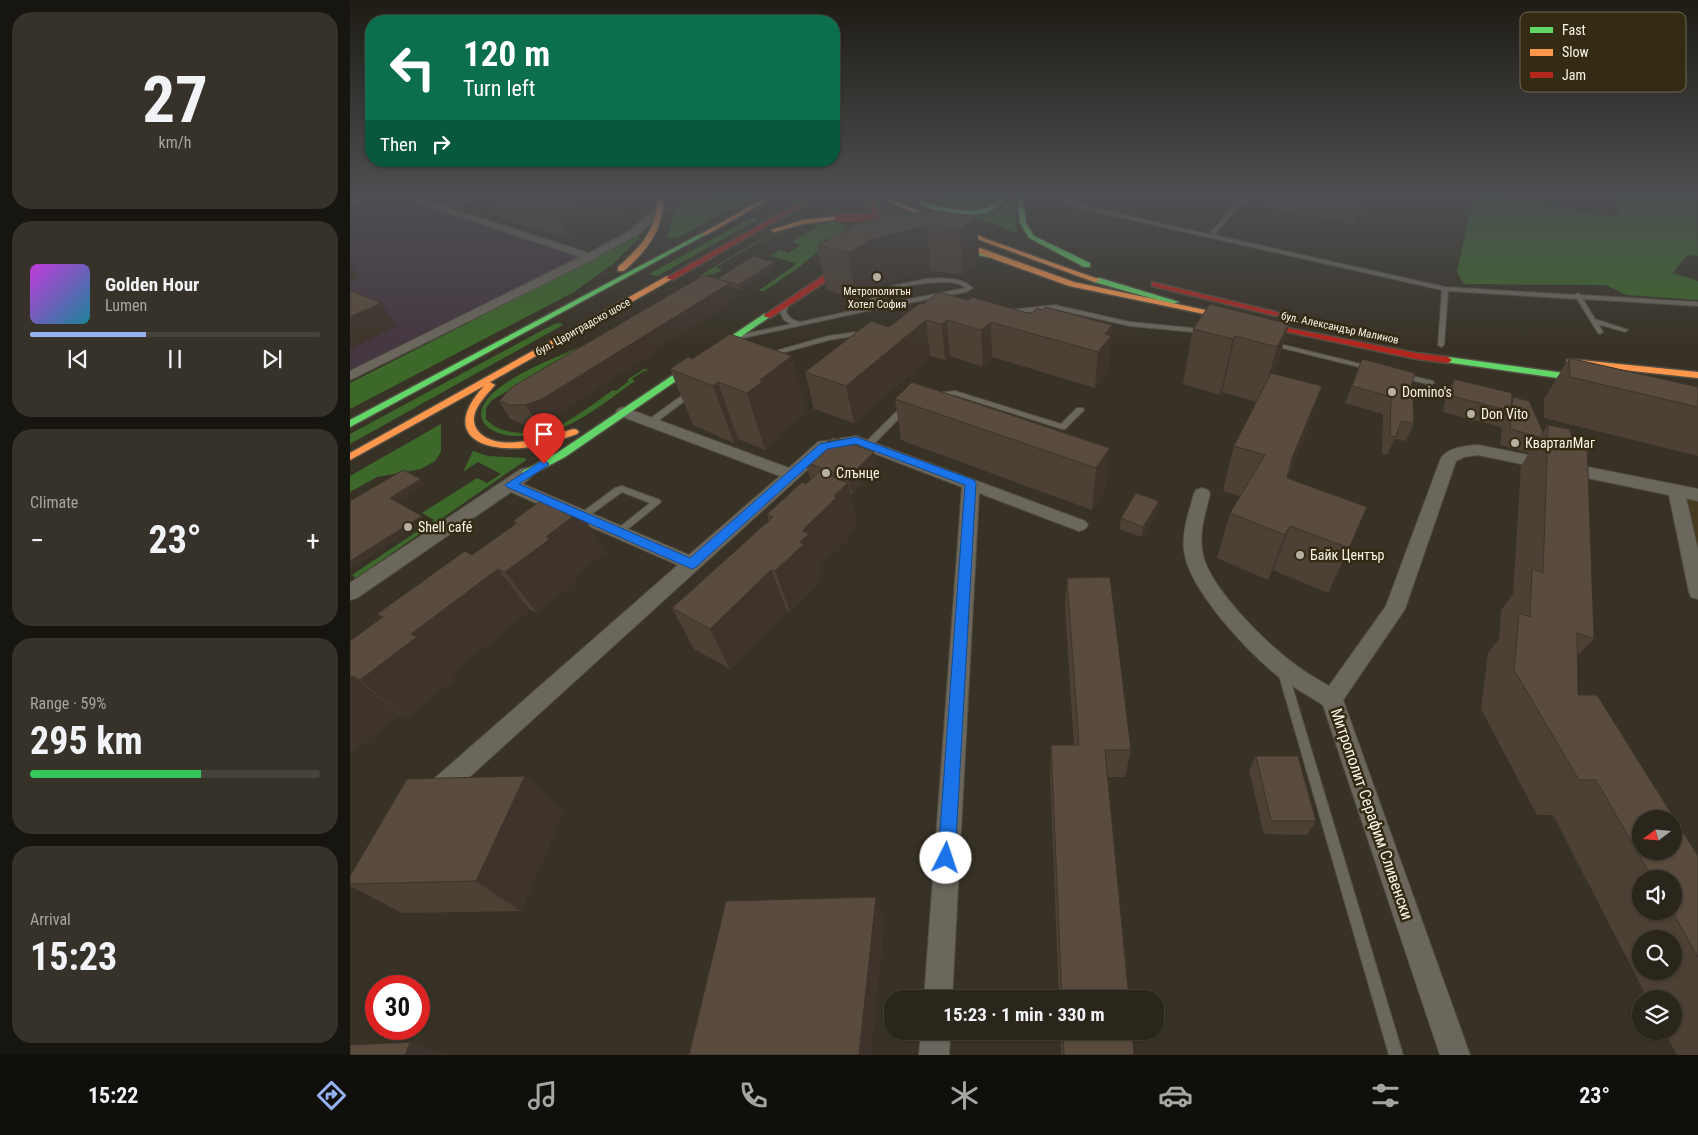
<!DOCTYPE html>
<html lang="en">
<head>
<meta charset="utf-8">
<style>
  :root { --surface:#2a261c; --page:#363229; --text:#f1f3f6; --muted:#a5a5a3; --line:#46433b; --accent:#95b2f1 }
  body { margin:0; font-family:"Roboto Condensed",sans-serif; background:var(--page); color:var(--text); height:100vh; display:flex; flex-direction:column; font-size:19px; white-space:nowrap }
  * { box-sizing:border-box; margin:0 }
  p { font-size:16px; color:var(--muted) }
  .icon { flex:none; width:28px; height:28px; fill:none; stroke:currentColor; stroke-width:2; stroke-linecap:round; stroke-linejoin:round }
  .map { position:relative; flex:1; overflow:hidden }
  .sheet { display:flex; flex-direction:column; gap:12px; padding:12px; background:#17150f; width:350px }
  .sheet>* { flex:none }
  .hud { position:absolute; left:15px; top:15px; width:475px; height:152px; border-radius:20px; box-shadow:0 1px 4px #0004,0 0 0 1px var(--line); background:#0b6e4f; color:#fff; overflow:hidden }
  .needle { width:32px; rotate:254deg }
  .buttons { position:absolute; left:1282px; top:810px; display:grid; gap:10px }
  .buttons a { display:grid; place-items:center; width:50px; height:50px; border-radius:50%; background:var(--surface); box-shadow:0 1px 4px #0004,0 0 0 1px var(--line); font-size:25px }
  .speed { position:absolute; left:15px; top:975px; display:flex; gap:10px; font-size:25px; font-weight:700; text-align:center }
  .speed>* { display:grid; place-content:center; width:65px; height:65px; border-radius:50%; background:var(--surface); box-shadow:0 1px 4px #0004,0 0 0 1px var(--line); line-height:1 }
  .speed .limit { border:8px solid #d22; background:#fff; color:#111 }
  .pin { position:absolute; display:grid; place-items:center; width:42px; height:42px; color:#fff; margin:-51px -21px; border-radius:50% 50% 50% 0; rotate:-45deg; box-shadow:0 0 5px #0007 }
  .pin .icon { rotate:45deg }
  .me { position:absolute; width:55px; margin:-28px; rotate:4deg; stroke-linejoin:round; filter:drop-shadow(0 0 4px #0008) }
  .turn { display:flex; align-items:center; gap:18px; height:105px; padding:0 15px; font-size:22px }
  .turn .icon { width:65px; height:65px; stroke-width:2.5 }
  .turn b { display:block; font-size:35px; line-height:42px }
  .then { display:flex; align-items:center; height:48px; padding:0 15px; background:#0003; gap:10px; font-size:19px }
  .big { font-size:38px; font-weight:700; line-height:1.1 }
  .sheet .widget { flex:1; display:flex; flex-direction:column; justify-content:center; gap:8px; min-width:0; padding:0 18px; border-radius:20px; background:var(--page) }
  .sheet .dial { align-items:center; gap:0 }
  .dial b { font-size:65px; line-height:1 }
  .song { display:flex; align-items:center; gap:15px }
  .cover { width:60px; height:60px; border-radius:8px; background:linear-gradient(135deg,hsl(290 70% 55%),hsl(190 70% 35%)) }
  .played { height:5px; border-radius:2px; background:linear-gradient(90deg,var(--accent) 40%,var(--line) 40%) }
  .keys { display:flex; justify-content:space-around; direction:ltr }
  .heat { display:flex; justify-content:space-between; align-items:center; font-size:28px; direction:ltr }
  .charge { height:8px; border-radius:4px; background:linear-gradient(90deg,#34c759 59%,var(--line) 0) }
  .trip { position:absolute; left:534px; top:990px; width:280px; height:50px; border-radius:20px; background:var(--surface); box-shadow:0 1px 4px #0004,0 0 0 1px var(--line); font-weight:700; line-height:50px; text-align:center }
  .menu { display:flex; height:80px; justify-content:space-around; align-items:center; background:#110f0b; color:var(--muted) }
  .menu .icon { width:35px; height:35px }
  .menu .current { color:var(--accent) }
  .menu b { font-size:22px; color:var(--text) }
  main { display:flex; flex:1; min-height:0 }
  .map>svg:first-child { display:block }
  .commercial { fill:#453742 }
  .built { fill:#463a1f }
  .green { fill:#3c682a }
  .lines { fill:none; stroke-linecap:round; stroke-linejoin:round }
  .lane-casing { stroke:#524e43; stroke-width:2 }
  .street-casing { stroke:#524e43; stroke-width:2 }
  .fast-casing { stroke:#524e43; stroke-width:3 }
  .slow-casing { stroke:#524e43; stroke-width:3 }
  .jam-casing { stroke:#524e43; stroke-width:3 }
  .lane { fill:#6b675d; fill-rule:evenodd }
  .street { fill:#6b675d; fill-rule:evenodd }
  .fast { fill:#63d668; fill-rule:evenodd }
  .slow { fill:#ff974d; fill-rule:evenodd }
  .jam { fill:#b3261e; fill-rule:evenodd }
  .jam-bridge-casing { stroke:#524e43; stroke-width:9; stroke-linecap:butt }
  .jam-bridge { stroke:#b3261e; stroke-width:8 }
  .wall { fill:#4d4034; fill-rule:evenodd }
  .shaded-wall { fill:#3e342b }
  .building { fill:#594b3d; stroke:#3e342b; fill-rule:evenodd }
  .route { fill:#1a73e8; stroke:#114b97 }
  .poi-dot { fill:#b6b0a3; stroke:#342b15; stroke-width:2 }
  .labels { text-anchor:middle; dominant-baseline:central; stroke-width:5; stroke-linejoin:round; paint-order:stroke }
  .far-poi-label { font-size:11px; fill:#faf4e7; stroke:#342b15 }
  .far-street-label { font-size:11px; fill:#faf4e7; stroke:#342b15 }
  .poi-label { font-size:14px; fill:#faf4e7; stroke:#342b15; text-anchor:start }
  .near-street-label { font-size:16px; fill:#faf4e7; stroke:#342b15 }
  .key { fill:#342b15; stroke:#6f6754; stroke-width:1 }
  .key-label { font-size:14px; fill:#faf4e7 }
</style>
</head>
<body>
<main>
<section class="sheet">
<div class="widget dial"><b>27</b><p>km/h</p></div>
<div class="widget">
<div class="song"><i class="cover"></i><div><b>Golden Hour</b><p>Lumen</p></div></div>
<div class="played"></div>
<div class="keys"><svg class="icon" aria-label="previous" viewBox="0 0 24 24"><path d="M18 5L8 12l10 7zM5 5v14"/></svg><svg class="icon" aria-label="pause" viewBox="0 0 24 24"><path d="M8 5v14M16 5v14"/></svg><svg class="icon" aria-label="next" viewBox="0 0 24 24"><path d="M6 5l10 7-10 7zM19 5v14"/></svg></div>
</div>
<div class="widget"><p>Climate</p>
<div class="heat"><a>−</a><b class="big">23°</b><a>+</a></div>
</div>
<div class="widget"><p>Range · 59%</p><b class="big">295 km</b><div class="charge"></div></div>
<div class="widget"><p>Arrival</p><b class="big">15:23</b></div>
</section>
<div class="map">
<svg width="1348" height="1055" viewBox="0 0 1348 1055">
  <rect width="100%" height="100%" fill="#383226"/>
  <path class="commercial" d="M0 196H50L240 257 0 376Z"/>
  <path class="built" d="M1326 490 1348 495V592Z"/>
  <g class="green">
    <path d="M406 196 327 238 317 239 322 222 324 208 366 197Z"/>
    <path d="M586 196H648L645 203C621 212 608 207 586 196Z"/>
    <path d="M665 196 667 233 624 217C643 212 652 211 665 196Z"/>
    <path d="M1130 196 1165 200 1268 218 1266 196H1347L1348 256 1337 255 1323 273 1348 281V300L1276 295 1256 285 1114 284 1107 272 1118 219Z"/>
    <path d="M403 217 408 218 407 220 308 276 299 274Z"/>
    <path d="M487 222 498 227 448 268 414 291H408L445 265V263L420 256 429 250 438 253 451 245 442 242 468 226C432 224 396 250 366 267L372 270 364 274 349 276C374 262 398 244 425 234 445 227 466 225 487 222Z"/>
    <path d="M287 237H290L263 264 224 292 0 409V383Z"/>
    <path d="M204 324 211 323 213 325 0 444V434Z"/>
    <path d="M239 343 142 400 136 408V419C154 439 192 435 214 423 231 414 247 401 263 390L266 391 279 381 277 380 294 369 300 370 294 371 282 379 285 381C263 396 240 416 214 427 199 433 182 437 166 436 143 436 118 421 139 397 160 374 210 356 239 343Z"/>
    <path d="M91 424V452L85 461 71 469 27 477 0 492V476Z"/>
    <path d="M123 451 138 456 175 458 176 460 6 578 2 575 84 520 72 513 127 478 137 483 151 474 128 462 113 472Z"/>
  </g>
  <g class="lines">
    <defs>
      <g id="lane">
        <path d="M17 196H24L0 206V202Z"/>
        <path d="M714 196H719L718 199 728 205 859 234 893 196H898L864 235 1095 287 1225 295 1228 293 1231 295 1348 302V306L1233 299 1245 319 1278 330 1275 332 1248 324 1253 332 1250 334 1248 333 1227 299 1098 291 1094 345 1091 347 1088 345 1092 290 724 207 713 201Z"/>
        <path d="M590 278C602 279 613 279 623 288L616 292 512 312 389 339 386 337 389 335 441 324 434 320 430 312 434 303 439 304 436 312C440 319 443 320 450 322L510 309 527 293 546 285 576 279ZM590 282C599 282 608 282 616 288L519 307C538 286 563 284 590 282Z"/>
        <path d="M705 305 780 322 853 329 856 331 853 333 780 326 705 309 658 314 655 312 658 310Z"/>
        <path d="M514 331 517 333 516 334 479 340 417 357 414 355 415 354 478 336Z"/>
        <path d="M922 342 1023 367 1024 368 1021 370 920 345 919 344Z"/>
        <path d="M1053 374 1083 381 1084 383 1080 385 1051 377V375Z"/>
        <path d="M338 391H344L345 393 304 424H298L297 422 298 420Z"/>
        <path d="M605 391 711 424 727 408H733L734 410 715 429H712L605 395 586 397 582 395 586 393Z"/>
        <path d="M552 406H555L559 408 521 447H515L514 445 515 443Z"/>
        <path d="M272 486 310 500 311 502 272 534 269 535 265 532 266 530 300 503 272 492 236 518H230L229 516 230 514 265 488Z"/>
        <path d="M933 668 937 669 938 672 1053 1055H1039L928 672 929 669Z"/>
      </g>
      <g id="street">
        <path d="M48 196H64L92 205 116 196H130L102 209 239 253 281 230 308 206 312 205 317 208 289 234 244 259 0 380V371L230 257Z"/>
        <path d="M273 407 439 468 468 442 506 436 735 521 738 525 735 529 729 531 629 493 602 999H574L612 487 505 446 479 450 93 801 85 804 77 801 73 793 77 785 328 565 161 492 7 598 0 600V583L171 469 177 468 183 469 185 473 173 484 339 555 430 476 268 415 266 412 268 409Z"/>
        <path d="M1128 445 1348 489V501L1336 498 1348 550V599L1341 597 1339 592 1319 495 1128 455 1114 457 1106 461 1055 609 993 700 1120 1055H1090L973 705C958 695 942 687 928 676 898 652 838 589 834 550 832 531 839 512 844 494L846 490 852 488 858 490 860 494C855 514 848 534 853 555 860 588 916 643 943 663 954 672 967 679 979 686L1036 606 1091 458C1099 447 1116 446 1128 445Z"/>
        <path d="M571 1031H600L599 1055H569Z"/>
      </g>
      <g id="fast">
        <path d="M651 196H658C653 203 648 208 640 211 623 218 583 213 568 203L571 201C597 208 631 221 651 196Z"/>
        <path d="M667 196H673L676 223 684 236 740 263V267H734L679 238 670 223Z"/>
        <path d="M352 233 357 234 0 427V420Z"/>
        <path d="M589 246 643 254 647 256 643 258 592 250 588 248Z"/>
        <path d="M744 278H750L829 302 822 304 744 282Z"/>
        <path d="M414 314 421 316 215 457 181 475H173L172 473 173 471 207 453Z"/>
        <path d="M1098 357 1244 377 1249 380 1244 383 1095 362V358Z"/>
      </g>
      <g id="slow">
        <path d="M307 196H313C315 229 297 250 274 271H268V267C291 247 308 228 307 196Z"/>
        <path d="M418 196H426L356 235 351 234Z"/>
        <path d="M524 196H533L639 240 751 280 744 282 635 242Z"/>
        <path d="M489 216 491 217V219L453 224 424 232 421 230 453 220Z"/>
        <path d="M624 248H630L724 282 888 317 892 319 888 321 719 286 624 252Z"/>
        <path d="M317 276 324 278 140 382 145 385C138 393 131 400 126 410 123 417 123 425 128 431 149 455 199 435 224 429L227 430 229 432 227 434C210 440 190 447 172 448 122 451 95 429 134 386L0 460V453Z"/>
        <path d="M1220 359 1348 372V378L1217 364V360Z"/>
      </g>
      <g id="jam">
        <path d="M461 196H469L323 280 316 278Z"/>
        <path d="M515 196H521C535 215 526 231 506 240L503 238C517 223 530 218 515 196Z"/>
        <path d="M503 260 510 262 486 275 420 318 413 316 480 271Z"/>
        <path d="M802 282 926 312 930 314 926 316 802 286Z"/>
        <path d="M897 320 1066 353 1098 357 1102 360 1098 363 1066 359 900 324 896 322Z"/>
      </g>
    </defs>
    <use href="#lane" class="lane-casing"/>
    <use href="#street" class="street-casing"/>
    <use href="#fast" class="fast-casing"/>
    <use href="#slow" class="slow-casing"/>
    <use href="#jam" class="jam-casing"/>
    <use href="#lane" class="lane"/>
    <use href="#street" class="street"/>
    <use href="#fast" class="fast"/>
    <use href="#slow" class="slow"/>
    <use href="#jam" class="jam"/>
    <defs>
      <path id="jam-bridge" d="M489 218H521L552 223"/>
    </defs>
    <use href="#jam-bridge" class="jam-bridge-casing"/>
    <use href="#jam-bridge" class="jam-bridge"/>
  </g>
  <g class="wall">
    <path d="M137 196H264L271 213 220 239 148 219Z"/>
    <path d="M734 196H767L757 205 734 200Z"/>
    <path d="M874 196H890L886 201 874 198Z"/>
    <path d="M896 196H1020L1006 225 895 203Z"/>
    <path d="M627 217 629 261 612 274 581 271 529 284 506 299 477 290 467 245Z"/>
    <path d="M427 267 390 290 381 287 385 300 203 417 187 423 172 424 160 419 149 401 367 279Z"/>
    <path d="M618 300 681 314 762 325 758 372 745 388 642 357 633 367 600 356 595 360 580 356 504 423 464 409 455 372 539 327 573 304Z"/>
    <path d="M939 324 925 373 957 430 937 478 999 548 978 593 923 570 918 580 867 558 880 513 890 496 873 491 884 446 907 402 872 392 870 395 833 384 843 329Z"/>
    <path d="M442 356 457 412 429 434 430 437 415 450 388 439 384 443 343 425 320 369 342 359Z"/>
    <path d="M1219 358 1348 387V456L1194 418V399Z"/>
    <path d="M1012 359 1058 397 1064 423 1056 441 1045 439 1037 455 1032 454 1033 414 995 403Z"/>
    <path d="M1104 379 1162 399 1163 397 1193 432 1198 425 1244 639 1227 656 1228 695 1348 856V1055H1327L1314 1031H1324V999H1298L1203 815H1187L1131 709 1138 653 1149 639 1151 610 1163 594 1171 466 1179 453 1150 445 1152 426 1151 427 1093 412 1096 395ZM1291 879H1324V911H1291ZM1291 939H1324V971H1291Z"/>
    <path d="M545 399 760 448 755 489 742 510 551 440Z"/>
    <path d="M455 462 528 468 502 494H500L507 525 497 535 498 539 469 567 472 575 466 581 467 585 440 612 437 611 380 669 344 649 322 608 419 521 417 514 462 479 460 478Z"/>
    <path d="M809 501 807 512 792 537 769 529 771 518Z"/>
    <path d="M230 511 255 552 225 577 227 580 187 613 180 610 102 673 107 677 56 719 49 714 0 754V641L32 618 27 614 122 555 165 524 163 521Z"/>
    <path d="M717 578 781 750 775 777H758L779 999H709L700 772 701 745H724L715 608Z"/>
    <path d="M906 756 966 821 957 835 914 834 899 770Z"/>
    <path d="M175 776 213 812 171 911 52 913 0 886V876Z"/>
    <path d="M710 1031H782L784 1055H711Z"/>
  </g>
  <g class="shaded-wall">
    <path d="M242 196H264L271 213 220 239 208 212Z"/>
    <path d="M758 196H767L757 205Z"/>
    <path d="M1018 196H1020L1006 225 1010 211Z"/>
    <path d="M627 217 629 261 612 274 610 229Z"/>
    <path d="M577 226 581 271 529 284 506 299 498 253 522 239Z"/>
    <path d="M425 262 427 267 390 290 389 285Z"/>
    <path d="M0 263 10 278 0 282Z"/>
    <path d="M380 283 385 300 203 417 187 423 176 405Z"/>
    <path d="M31 303 47 326 0 349V317Z"/>
    <path d="M576 320 580 356 504 423 496 386Z"/>
    <path d="M597 320 600 356 595 360 592 324Z"/>
    <path d="M641 322 642 357 633 367 631 330Z"/>
    <path d="M939 324 923 379 911 403 927 347Z"/>
    <path d="M762 325 758 372 745 388 748 352 755 334Z"/>
    <path d="M885 336 872 392 870 395 883 339Z"/>
    <path d="M442 356 457 412 429 434 430 437 415 450 397 393 410 380Z"/>
    <path d="M368 382 388 439 384 443 363 386Z"/>
    <path d="M972 386 957 430 926 503 942 458Z"/>
    <path d="M760 448 755 489 742 510 746 468Z"/>
    <path d="M524 452 528 468 502 494 498 478Z"/>
    <path d="M71 479 76 485 44 504 40 498Z"/>
    <path d="M498 483 507 525 497 535 498 539 469 567 472 575 466 581 467 585 440 612 425 571 450 542 452 531 484 496Z"/>
    <path d="M809 501 807 512 792 537 793 527Z"/>
    <path d="M230 511 255 552 225 577 227 580 187 613 155 572 196 537Z"/>
    <path d="M72 516 76 521 0 570V561Z"/>
    <path d="M940 526 923 570 918 580 935 535Z"/>
    <path d="M148 569 180 610 102 673 107 677 56 719 10 680 61 634Z"/>
    <path d="M421 570 437 611 380 669 360 629Z"/>
    <path d="M3 676 49 714 0 754V678Z"/>
    <path d="M175 776 213 812 171 911 126 881Z"/>
    <path d="M526 897 535 919 521 1055H509Z"/>
    <path d="M60 1042 99 1055H55Z"/>
  </g>
  <g class="building">
    <path d="M146 196H242L208 212Z"/>
    <path d="M932 196H1018L1010 211Z"/>
    <path d="M587 211 627 217 610 229 577 226 522 239 498 253 467 245 511 222 537 215Z"/>
    <path d="M403 256 425 262 389 285 367 279Z"/>
    <path d="M354 275 380 283 192 399 176 405H160L149 401 162 387Z"/>
    <path d="M0 290 31 303 0 317Z"/>
    <path d="M589 292 618 300 622 297 681 314 687 308 693 310 695 307 762 325 755 334 761 336 748 352 641 322 631 330 597 320 592 324 576 320 496 386 455 372 521 321 539 327 570 303 573 304Z"/>
    <path d="M860 304 939 324 927 347 885 336 883 339 843 329Z"/>
    <path d="M380 334 442 356 410 380 413 381 397 393 368 382 363 386 320 369 338 357 342 359Z"/>
    <path d="M1219 358 1348 387V407L1220 377Z"/>
    <path d="M1012 359 1065 373 1058 397 1063 398 1064 423 1051 421 1046 437 1040 436 1041 397 1002 386Z"/>
    <path d="M921 373 972 386 942 458 937 478 1017 507 999 548 940 526 935 535 880 513 915 455 884 446Z"/>
    <path d="M1104 379 1162 393 1161 411 1101 396Z"/>
    <path d="M562 382 760 448 746 468 545 399Z"/>
    <path d="M1163 397 1179 401 1193 432 1190 437 1160 429Z"/>
    <path d="M1198 425 1219 429 1224 440 1237 444 1244 639 1227 633 1228 695H1247L1348 856V957L1322 911H1324V879H1303L1246 780H1229L1164 670 1169 613 1180 617 1182 569 1193 573ZM1291 819H1324V851H1291Z"/>
    <path d="M483 437 524 452 498 478 455 462Z"/>
    <path d="M53 470 71 479 40 498 72 516 0 561V501Z"/>
    <path d="M470 471 498 483 484 496 487 497 452 531 459 534 450 542 454 544 425 571 421 570 360 629 322 608 423 517 417 514 452 482 456 484Z"/>
    <path d="M786 493 809 501 793 527 771 518Z"/>
    <path d="M197 496 230 511 196 537 200 539 155 572 148 569 61 634 67 637 10 680 3 676 0 678V641L33 617 27 614 115 551 122 555 167 523 163 521Z"/>
    <path d="M760 577 781 750H755L779 999H712L701 745H729L717 578Z"/>
    <path d="M906 756H948L966 821H921Z"/>
    <path d="M175 776 126 881 0 884V876L57 779Z"/>
    <path d="M526 897 509 1055H339L376 901Z"/>
    <path d="M713 1031H782L784 1055H714Z"/>
    <path d="M60 1042 55 1055H0V1045Z"/>
  </g>
  <linearGradient id="sky" x2="0" y2="1"><stop stop-color="#1f1c15"/><stop offset="0.57" stop-color="#4d4f52"/><stop offset="1" stop-color="#4d4f52" stop-opacity="0"/></linearGradient>
  <rect width="1348" height="344" fill="url(#sky)"/>
  <path class="route" d="M506 437 624 480 626 483 605 858 602 864 596 866 591 864 588 858 615 485 506 444 477 449 346 567 342 569 157 487 155 485 190 462H197L199 464 197 466 169 484 340 558 470 444Z"/>
  <g class="poi-dot">
    <circle cx="527" cy="277" r="5"/>
    <circle cx="1042" cy="392" r="5"/>
    <circle cx="1121" cy="414" r="5"/>
    <circle cx="1165" cy="443" r="5"/>
    <circle cx="476" cy="473" r="5"/>
    <circle cx="58" cy="527" r="5"/>
    <circle cx="950" cy="555" r="5"/>
  </g>
  <g class="labels">
    <g class="far-poi-label">
      <text x="527" y="291">Метрополитън<tspan x="527" dy="13">Хотел София</tspan></text>
    </g>
    <g class="far-street-label">
      <text transform="translate(233 327) rotate(-29)">бул. Цариградско шосе</text>
      <text transform="translate(990 328) rotate(12)">бул. Александър Малинов</text>
    </g>
    <g class="poi-label">
      <text x="1052" y="392">Domino's</text>
      <text x="1131" y="414">Don Vito</text>
      <text x="1175" y="443">КварталМаг</text>
      <text x="486" y="473">Слънце</text>
      <text x="68" y="527">Shell café</text>
      <text x="960" y="555">Байк Център</text>
    </g>
    <g class="near-street-label">
      <text transform="translate(1022 814) rotate(71)">Митрополит Серафим Сливенски</text>
    </g>
  </g>
  <rect x="1170" y="12" width="166" height="80" rx="8" class="key"/>
  <rect x="1180" y="27" width="23" height="6" fill="#63d668"/>
  <rect x="1180" y="49" width="23" height="7" fill="#ff974d"/>
  <rect x="1180" y="72" width="23" height="6" fill="#b3261e"/>
  <g class="key-label">
    <text x="1212" y="35">Fast</text>
    <text x="1212" y="57">Slow</text>
    <text x="1212" y="80">Jam</text>
  </g>
</svg>
<div class="buttons">
<a><svg class="needle" viewBox="-14 -14 28 28"><path d="M0-13l5 13h-10z" fill="#e53935"/><path d="M0 13l5-13h-10z" fill="#a5a5a3"/></svg></a>
<a><svg class="icon" aria-label="sound" viewBox="0 0 24 24"><path d="M4 9h4l5-4v14l-5-4H4zM17 9q2 3 0 6"/></svg></a>
<a><svg class="icon" aria-label="search" viewBox="0 0 24 24"><circle cx="10" cy="10" r="6"/><path d="M15 15l6 6"/></svg></a>
<a><svg class="icon" aria-label="layers" viewBox="0 0 24 24"><path d="M12 4l9 5-9 5-9-5zM3 14l9 5 9-5"/></svg></a>
</div>
<div class="speed"><div class="limit">30</div></div>
<div class="pin" style="left:194px;top:464px;background:#d93025"><svg class="icon" aria-label="arrive" viewBox="0 0 24 24"><path d="M6 21V4h12l-3 4 3 4H6"/></svg></div>
<svg class="me" style="left:596px;top:858px" viewBox="-20 -20 40 40"><circle r="19" fill="#fff"/><path d="M0-13L10 11 0 6-10 11z" fill="#1a73e8"/></svg>
<div class="trip">15:23 · 1 min · 330 m</div>
<div class="hud">
<div class="turn"><svg class="icon" aria-label="left" viewBox="0 0 24 24"><path d="M17 20v-9H6M10 6l-5 5 5 5"/></svg><div><b>120 m</b>Turn left</div></div>
<div class="then">Then<svg class="icon" aria-label="right" viewBox="0 0 24 24"><path d="M7 20v-9h11M14 6l5 5-5 5"/></svg></div>
</div>
</div>
</main>
<nav class="menu">
<b>15:22</b>
<svg class="icon current" aria-label="directions" viewBox="0 0 24 24"><path d="M12 3l9 9-9 9-9-9zM9 14v-3h6M13 9l2 2-2 2"/></svg>
<svg class="icon" aria-label="music" viewBox="0 0 24 24"><path d="M9 18V5l10-2v13"/><circle cx="6" cy="18" r="3"/><circle cx="16" cy="16" r="3"/></svg>
<svg class="icon" aria-label="phone" viewBox="0 0 24 24"><path d="M5 4h4l2 5-3 2q2 4 5 5l2-3 5 2v4C11 20 4 13 5 4z"/></svg>
<svg class="icon" aria-label="climate" viewBox="0 0 24 24"><path d="M12 3v18M4 7l16 10M4 17L20 7"/></svg>
<svg class="icon" aria-label="car" viewBox="0 0 24 24"><path d="M5 17H2v-5l4-1 3-4h7l3 4 3 1v5h-3M9 17h6M6 11h13"/><circle cx="7" cy="17" r="2"/><circle cx="17" cy="17" r="2"/></svg>
<svg class="icon" aria-label="filters" viewBox="0 0 24 24"><path d="M4 7h16M4 17h16"/><circle cx="9" cy="7" r="2"/><circle cx="15" cy="17" r="2"/></svg>
<b>23°</b>
</nav>
</body>
</html>
